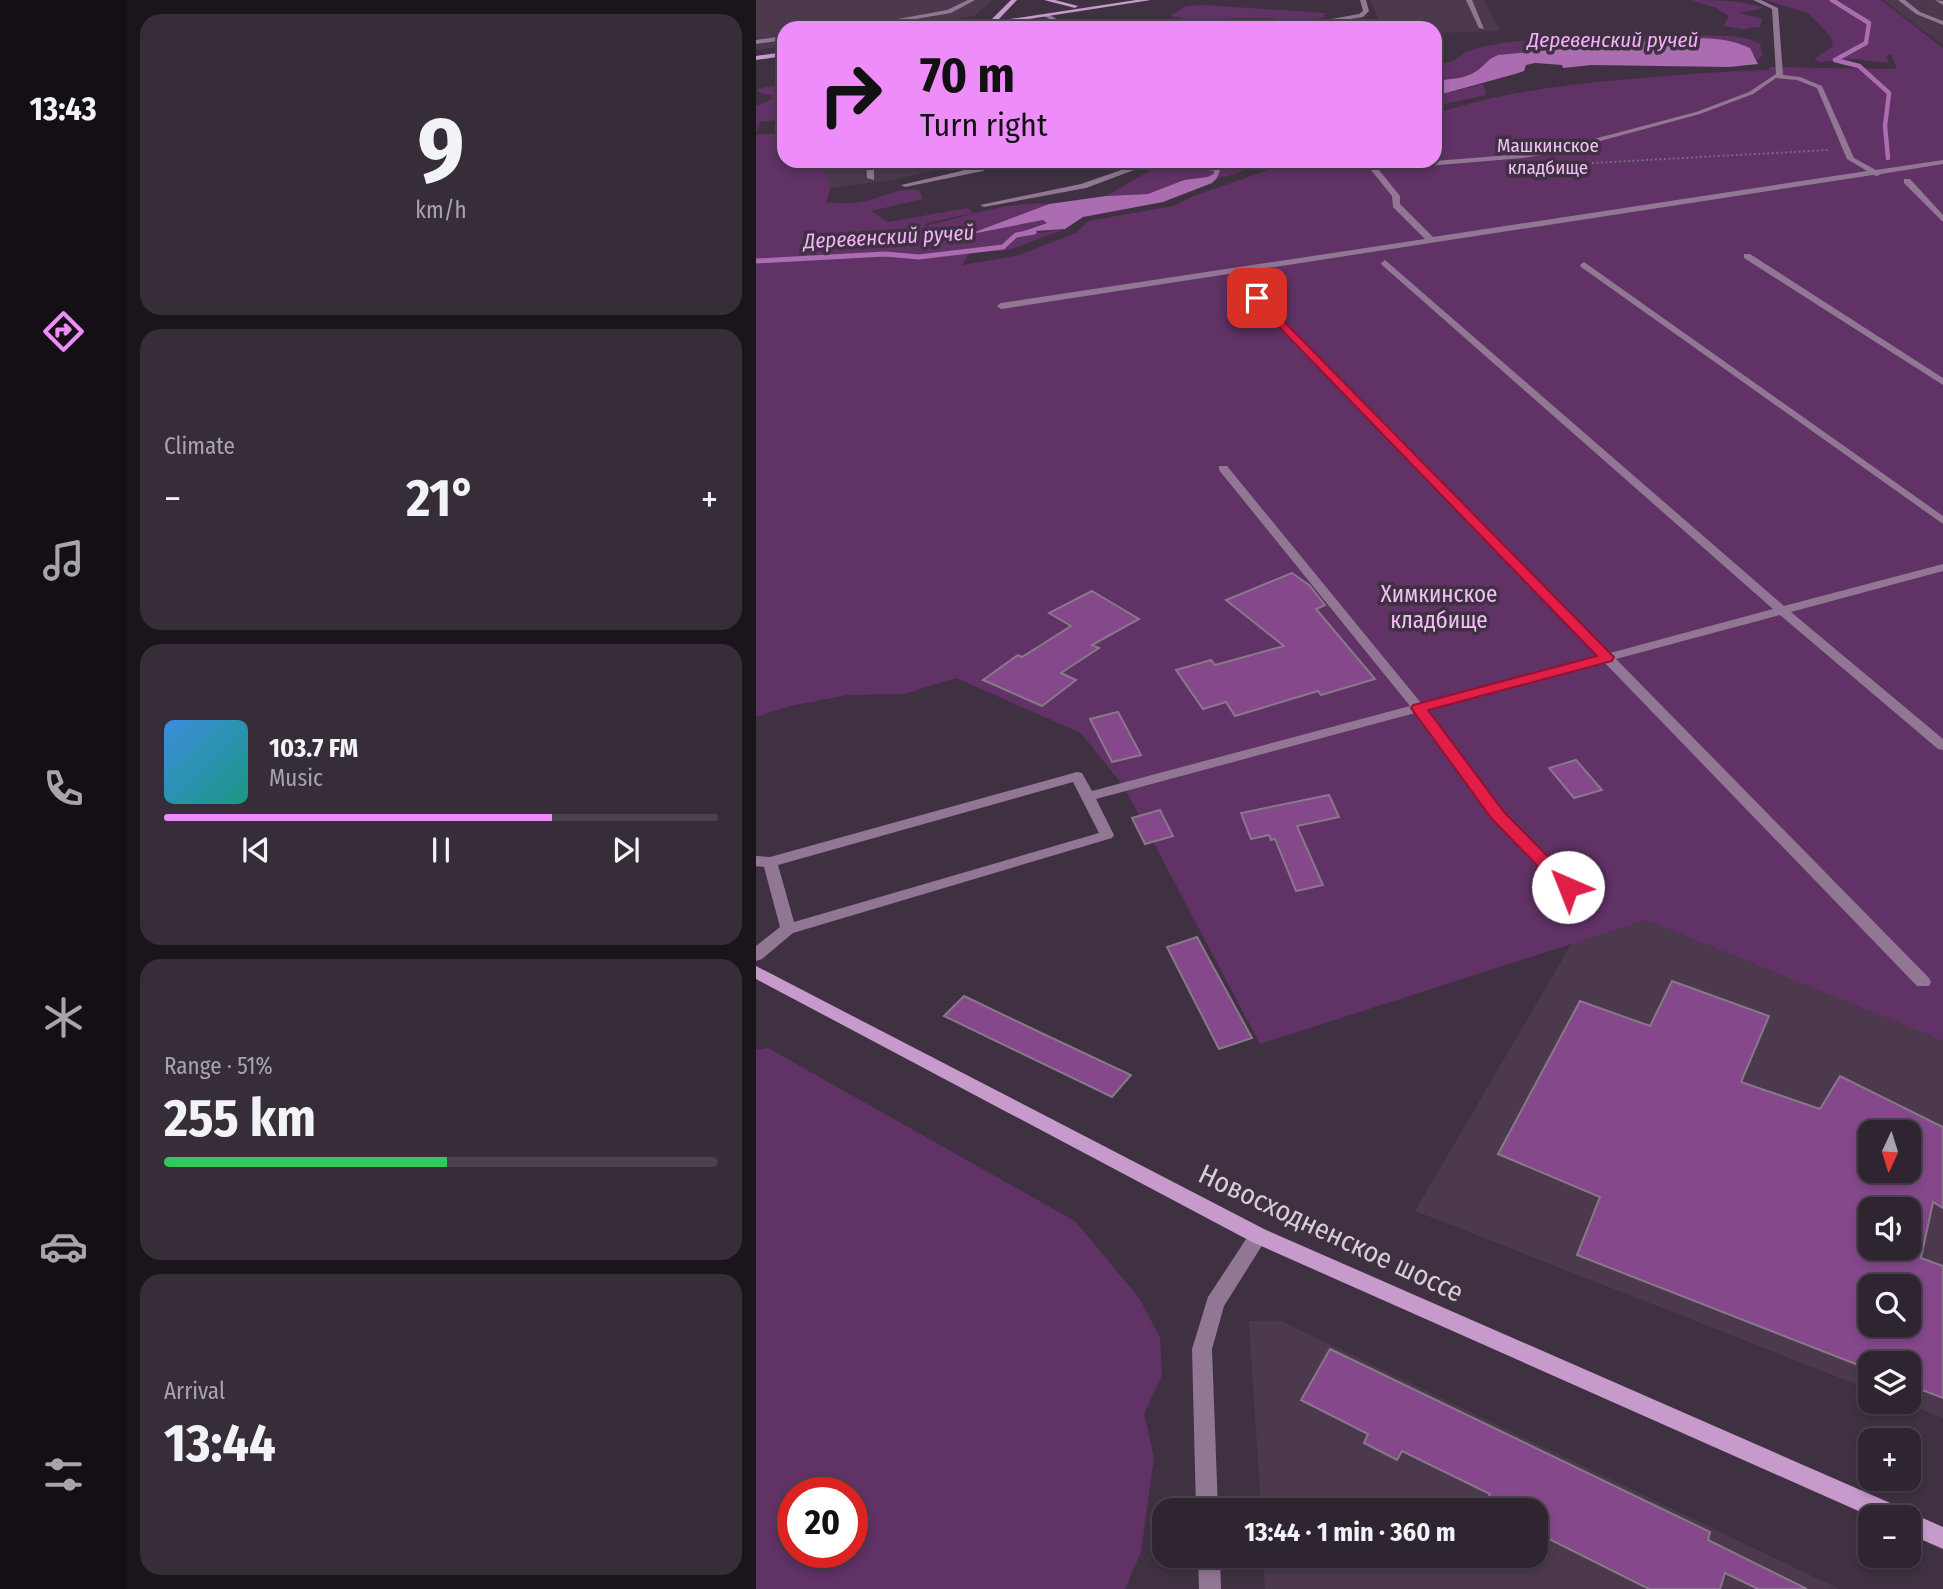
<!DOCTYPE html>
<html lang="en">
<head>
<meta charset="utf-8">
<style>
  :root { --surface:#2f2531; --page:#372d39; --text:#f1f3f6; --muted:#a7a5ab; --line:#4a424d; --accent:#ee8cf9 }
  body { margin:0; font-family:"Fira Sans Condensed",sans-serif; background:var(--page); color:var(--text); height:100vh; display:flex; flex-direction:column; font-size:26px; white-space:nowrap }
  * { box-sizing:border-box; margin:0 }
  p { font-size:23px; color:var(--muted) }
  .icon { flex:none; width:38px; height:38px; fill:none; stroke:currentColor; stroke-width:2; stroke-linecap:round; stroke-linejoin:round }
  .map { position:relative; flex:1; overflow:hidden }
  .details { display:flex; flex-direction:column; gap:14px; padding:14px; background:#1a141b; width:630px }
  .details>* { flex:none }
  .guide { position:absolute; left:21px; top:21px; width:665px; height:147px; border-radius:21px; box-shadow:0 4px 10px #0003,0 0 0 2px var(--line); background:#ee8cf9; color:#111; overflow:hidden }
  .needle { width:46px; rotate:184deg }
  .tools { position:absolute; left:1102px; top:1120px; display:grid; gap:14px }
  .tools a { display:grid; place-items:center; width:63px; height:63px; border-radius:14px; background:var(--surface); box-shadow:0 4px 10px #0003,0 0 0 2px var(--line); font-size:35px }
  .speed { position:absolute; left:21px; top:1477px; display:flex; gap:14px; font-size:35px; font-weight:700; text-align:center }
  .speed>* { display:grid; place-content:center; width:91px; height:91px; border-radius:50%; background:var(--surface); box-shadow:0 4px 10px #0003,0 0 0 2px var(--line); line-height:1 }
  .speed .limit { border:10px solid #d22; background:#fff; color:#111 }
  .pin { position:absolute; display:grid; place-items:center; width:60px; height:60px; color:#fff; margin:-30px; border-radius:14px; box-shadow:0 4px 10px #0006 }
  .me { position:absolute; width:77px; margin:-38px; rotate:316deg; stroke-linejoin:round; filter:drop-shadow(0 0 5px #0008) }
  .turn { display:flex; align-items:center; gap:24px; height:147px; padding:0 28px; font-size:32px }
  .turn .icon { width:91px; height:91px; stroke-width:2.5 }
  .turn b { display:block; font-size:49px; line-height:60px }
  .big { font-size:52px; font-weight:700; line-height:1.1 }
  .details .tile { flex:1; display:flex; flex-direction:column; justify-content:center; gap:10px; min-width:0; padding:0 24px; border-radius:21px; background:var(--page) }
  .details .dial { align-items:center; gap:0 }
  .dial b { font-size:91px; line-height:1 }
  .song { display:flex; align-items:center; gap:21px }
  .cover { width:84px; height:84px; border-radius:10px; background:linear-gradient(135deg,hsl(210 70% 55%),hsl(170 70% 35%)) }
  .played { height:7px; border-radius:4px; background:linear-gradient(90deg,var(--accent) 70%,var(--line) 70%) }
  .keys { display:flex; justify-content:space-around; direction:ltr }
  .heat { display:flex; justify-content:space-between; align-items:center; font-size:38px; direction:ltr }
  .charge { height:10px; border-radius:5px; background:linear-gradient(90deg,#34c759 51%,var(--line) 0) }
  .trip { position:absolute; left:396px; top:1498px; width:396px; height:70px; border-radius:21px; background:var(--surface); box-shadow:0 4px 10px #0003,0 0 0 2px var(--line); font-weight:700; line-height:70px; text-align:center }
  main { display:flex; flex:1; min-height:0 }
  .tabs { display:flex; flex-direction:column; width:126px; justify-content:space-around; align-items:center; background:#130f14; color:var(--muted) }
  .tabs .icon { width:49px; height:49px }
  .tabs .current { color:var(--accent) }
  .tabs b { font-size:32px; color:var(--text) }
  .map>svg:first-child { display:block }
  .built { fill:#4c394e; fill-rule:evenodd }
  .green { fill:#603266; fill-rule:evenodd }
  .water { fill:#ab6cb1 }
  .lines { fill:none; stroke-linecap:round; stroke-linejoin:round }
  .stream-far1 { stroke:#ab6cb1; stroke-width:4.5 }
  .stream { stroke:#ab6cb1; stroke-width:5 }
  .building { fill:#84488b; stroke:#887889; stroke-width:2; fill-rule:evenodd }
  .path { stroke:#776b79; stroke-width:2; stroke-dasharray:2 2.5; stroke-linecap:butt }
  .lane { fill:#927795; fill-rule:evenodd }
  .street { fill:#927795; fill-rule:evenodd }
  .secondary { fill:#c69aca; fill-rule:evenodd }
  .route { fill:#e11d48; stroke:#92132f; stroke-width:2 }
  .labels { text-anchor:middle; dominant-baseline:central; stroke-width:7; stroke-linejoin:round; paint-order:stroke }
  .far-park-label { font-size:19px; fill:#f2c0f7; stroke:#3f3141 }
  .far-water-label { font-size:21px; font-style:italic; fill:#f5b2fc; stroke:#3f3141 }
  .park-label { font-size:23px; fill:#f2c0f7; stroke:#3f3141 }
  .near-street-label { font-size:28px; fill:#d7ced7; stroke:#3f3141 }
</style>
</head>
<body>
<main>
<nav class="tabs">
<b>13:43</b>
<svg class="icon current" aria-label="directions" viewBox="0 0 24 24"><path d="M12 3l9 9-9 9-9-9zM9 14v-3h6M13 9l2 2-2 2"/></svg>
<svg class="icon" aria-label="music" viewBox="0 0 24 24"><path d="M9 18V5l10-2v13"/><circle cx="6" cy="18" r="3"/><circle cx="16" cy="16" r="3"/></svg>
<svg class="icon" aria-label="phone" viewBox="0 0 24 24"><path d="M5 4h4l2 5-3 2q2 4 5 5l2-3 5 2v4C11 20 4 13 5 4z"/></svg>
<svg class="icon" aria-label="climate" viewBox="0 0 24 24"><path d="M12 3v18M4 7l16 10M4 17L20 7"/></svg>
<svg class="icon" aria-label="car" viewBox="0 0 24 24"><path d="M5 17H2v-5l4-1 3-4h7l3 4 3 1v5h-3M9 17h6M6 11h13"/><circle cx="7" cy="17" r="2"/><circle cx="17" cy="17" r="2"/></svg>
<svg class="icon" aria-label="filters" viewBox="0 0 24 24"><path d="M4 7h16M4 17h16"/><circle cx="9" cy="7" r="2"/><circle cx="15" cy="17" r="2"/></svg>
</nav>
<section class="details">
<div class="tile dial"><b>9</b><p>km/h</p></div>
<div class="tile"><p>Climate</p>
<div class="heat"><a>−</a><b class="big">21°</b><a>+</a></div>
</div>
<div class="tile">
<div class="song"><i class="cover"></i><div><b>103.7 FM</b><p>Music</p></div></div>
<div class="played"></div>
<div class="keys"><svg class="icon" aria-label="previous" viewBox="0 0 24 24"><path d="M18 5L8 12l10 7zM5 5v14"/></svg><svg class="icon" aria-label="pause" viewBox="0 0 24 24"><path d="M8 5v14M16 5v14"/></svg><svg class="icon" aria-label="next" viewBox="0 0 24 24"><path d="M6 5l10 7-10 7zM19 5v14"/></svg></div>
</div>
<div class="tile"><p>Range · 51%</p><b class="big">255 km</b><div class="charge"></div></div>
<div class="tile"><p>Arrival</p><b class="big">13:44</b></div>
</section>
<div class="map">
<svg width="1187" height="1589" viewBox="0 0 1187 1589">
  <rect width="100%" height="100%" fill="#3f3141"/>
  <g class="built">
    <path d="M0 0H236L218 16 153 28H28V46L0 50Z"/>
    <path d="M614 0H728L744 31 679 33V28H627Z"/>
    <path d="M1127 0H1187V45Z"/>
    <path d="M64 161H222L137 180 75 188Z"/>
    <path d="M890 920 1187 1041V1418L1145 1402H1153V1363H1115V1390L659 1211 816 943ZM1115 1132H1153V1171H1115ZM1115 1209H1153V1248H1115ZM1115 1286H1153V1325H1115Z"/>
    <path d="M493 1321H525L1083 1589H509L507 1556H779V1510H505Z"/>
  </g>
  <g class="green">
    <path d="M934 0C958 0 987 0 1008 8L984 13 1006 19 1004 27 987 29 967 26 973 16 960 8Z"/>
    <path d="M1009 0H1125L1187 48V1041L890 920 504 1044 368 787 325 733 200 678 148 694 92 695 34 706 0 717V106L16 99 15 95 4 93 0 89 28 84V119L4 122 0 135 28 133V161H64L75 188 70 202C81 203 92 204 103 202 125 199 141 187 163 190L167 199 115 211 132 222 212 208 217 213 171 223 169 226C211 216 250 201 293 204L213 235 288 220 292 222 269 230 284 233 309 229 253 250 213 253 206 265 263 255 320 233 332 221 417 206 435 197 538 161H679V114C743 92 807 85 874 79 920 75 966 71 1013 70L1014 67 1141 69 1135 54 1130 56 1133 63 1097 59 1063 62 1059 58 1077 46 1075 37 1052 13Z"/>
    <path d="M448 5 569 13 568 18 530 21 516 18H477L443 22 414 16 430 6Z"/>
    <path d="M935 35 975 36 993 39 1004 44 1007 55 1001 60 999 55 923 38 742 55C732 59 728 67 719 72 708 79 692 79 679 81V66L700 60C719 31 895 39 935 35Z"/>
    <path d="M727 84 730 95 679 106V96Z"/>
    <path d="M411 161H531L502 163 480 174 461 178 459 176 428 180 392 194 350 196Z"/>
    <path d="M12 1048 319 1221 384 1299 404 1338 406 1375 388 1414 398 1457 385 1552 369 1589H0V1050ZM37 1493H96V1552H37Z"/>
  </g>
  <g class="water">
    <path d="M923 38C947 38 971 37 994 48L1002 64 973 67 836 65 807 68 806 65 779 63 770 65 768 71 759 74 679 96V81C692 79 708 79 719 72 728 67 731 59 742 55Z"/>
    <path d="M459 176 461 178 456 183 407 202 327 217 309 229 265 232 291 223 287 220 211 235 293 204 350 196 392 194 428 180Z"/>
  </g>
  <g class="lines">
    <g class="stream-far1">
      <path d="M1076 0 1113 23 1110 43 1079 60"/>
      <path d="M1079 60 1103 66 1133 93 1129 126 1132 158"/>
      <path d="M460 173 462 169 447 167 451 163 468 161"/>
    </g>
    <g class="stream">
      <path d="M448 182 459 176 461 172"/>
      <path d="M0 261 129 254 163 257 247 247 260 235 278 232"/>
    </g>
  </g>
  <g class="building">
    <path d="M536 573 553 585 569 605 560 609 619 679 565 695 562 691 479 716 470 702 447 709 420 670 455 660 459 665 528 646 470 600Z"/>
    <path d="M336 591 383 619 336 645 343 648 305 673 320 680 286 706 227 680 262 655 266 657 315 626 293 613Z"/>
    <path d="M362 712 385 755 356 762 334 719Z"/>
    <path d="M820 760 846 790 818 798 793 768Z"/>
    <path d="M573 795 583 817 541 826 567 885 540 891 519 839 515 840 513 835 495 839 485 813Z"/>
    <path d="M404 810 417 836 389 844 376 818Z"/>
    <path d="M441 937 496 1038 463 1049 411 947Z"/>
    <path d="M916 981 1013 1016 985 1082 1064 1109 1084 1076 1187 1127V1208L1177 1202 1165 1258 1187 1266V1398L1153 1385V1363H1115V1370L821 1255 844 1197 742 1154 824 1001 894 1026ZM1115 1132H1153V1171H1115ZM1115 1209H1153V1248H1115ZM1115 1286H1153V1325H1115Z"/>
    <path d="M208 996 279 1030 375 1075 356 1097 188 1016Z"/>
    <path d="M574 1349 954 1532 952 1540 1051 1589H1002L969 1573 964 1589H893L779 1532V1510H727L734 1494 646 1451 641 1460 608 1443 612 1434 545 1400Z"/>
  </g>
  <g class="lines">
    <path class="path" d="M836 163 1073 150"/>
    <g class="lane">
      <path d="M212 0H219L195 13 107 28H93L191 10Z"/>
      <path d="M710 0H716L728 29 723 28Z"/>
      <path d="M997 0H1005L1022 8 1027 75 1044 77 1066 86 1098 158 1120 170 1187 160V164L1125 174 1121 176 1117 175 245 309 241 306 245 303 669 239 637 207 636 196 615 170V166L767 154 800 149 940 112 993 92 1020 74 1016 9ZM1020 78 1041 80 1061 88 1091 159 1111 171 677 237 644 204V196L623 170 767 158 800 153 944 114 997 94Z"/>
      <path d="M1142 0H1149L1164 12 1187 21V25L1160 14Z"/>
      <path d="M1179 0 1187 1V5Z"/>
      <path d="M288 14H292L316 28H309L288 16Z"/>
      <path d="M556 21 560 28H553L549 25Z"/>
      <path d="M28 36V40L0 44V40Z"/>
      <path d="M110 161H118V180L111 178Z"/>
      <path d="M231 161H240L227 171 149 187 145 185 222 167Z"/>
      <path d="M391 161H402L330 188 228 207 224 205 325 184Z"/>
      <path d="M1148 179H1154L1187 215V222L1148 183Z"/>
      <path d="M988 254H994L1187 378V385L988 258Z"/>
      <path d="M629 260 1028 606 1187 564V571L1035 612 1187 739V750L1182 749 1024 615 860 659 1173 978 1175 982 1173 986H1161L848 662 670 710 747 813 817 883 819 887 817 891H807L737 819 659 713 340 799 358 835 356 838 37 933 6 959 0 961V946L24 927 8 867 0 866V856L14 857 321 772 326 773 336 791 654 706 463 470V466H471L665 703 842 656 498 300V296H504L854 653 1017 609 626 265 625 263ZM317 782 343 833 38 922 22 865Z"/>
      <path d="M828 262 1187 516V524L825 267 824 265Z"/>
    </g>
    <g class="street">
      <path d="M604 0H610L613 11 607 17 556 25 553 23 603 14 607 11Z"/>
      <path d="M503 1228 510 1230 512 1236 468 1306 456 1349 462 1510H440L436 1349 452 1297 496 1230Z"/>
      <path d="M442 1556H464L465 1589H443Z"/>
    </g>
    <g class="secondary">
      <path d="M255 0H261L241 21 380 0H395L216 28H201L233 22Z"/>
      <path d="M288 0H299L322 6 319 8Z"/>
      <path d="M28 52V56L0 60V56Z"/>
      <path d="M0 966 510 1230 1148 1509 1149 1514 1153 1512 1187 1527V1549L1153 1534V1517H1116L496 1242 0 979Z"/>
    </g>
  </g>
  <path class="route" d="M501 294 858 657 856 661 672 710 748 812 818 883 820 887 818 891H806L736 819 655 708 657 705 841 656 497 300V295Z"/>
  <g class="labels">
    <g class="far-park-label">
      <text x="792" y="145">Машкинское<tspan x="792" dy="22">кладбище</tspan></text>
    </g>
    <g class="far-water-label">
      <text x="857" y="40">Деревенский ручей</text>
      <text transform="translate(133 237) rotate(-3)">Деревенский ручей</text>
    </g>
    <g class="park-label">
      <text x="683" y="594">Химкинское<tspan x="683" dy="26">кладбище</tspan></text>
    </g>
    <g class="near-street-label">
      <text transform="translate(575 1233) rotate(25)">Новосходненское шоссе</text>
    </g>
  </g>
</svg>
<div class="tools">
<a><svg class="needle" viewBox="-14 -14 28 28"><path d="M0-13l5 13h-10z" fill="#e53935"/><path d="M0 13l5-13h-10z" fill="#a7a5ab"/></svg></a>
<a><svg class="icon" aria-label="sound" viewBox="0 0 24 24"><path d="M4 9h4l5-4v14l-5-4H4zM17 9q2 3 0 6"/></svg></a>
<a><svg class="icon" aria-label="search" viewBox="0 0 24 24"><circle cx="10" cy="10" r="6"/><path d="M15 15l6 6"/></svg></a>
<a><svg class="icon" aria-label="layers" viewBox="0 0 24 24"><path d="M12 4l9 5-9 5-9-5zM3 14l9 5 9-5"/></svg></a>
<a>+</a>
<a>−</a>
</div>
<div class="speed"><div class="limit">20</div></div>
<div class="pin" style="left:501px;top:298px;background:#d93025"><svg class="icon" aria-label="arrive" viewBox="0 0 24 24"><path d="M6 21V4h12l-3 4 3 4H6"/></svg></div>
<svg class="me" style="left:812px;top:887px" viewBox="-20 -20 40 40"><circle r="19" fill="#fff"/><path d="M0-13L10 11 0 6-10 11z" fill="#e11d48"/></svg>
<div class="trip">13:44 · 1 min · 360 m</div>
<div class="guide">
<div class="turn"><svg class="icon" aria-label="right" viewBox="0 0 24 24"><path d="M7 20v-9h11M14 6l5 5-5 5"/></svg><div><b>70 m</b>Turn right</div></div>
</div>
</div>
</main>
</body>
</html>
